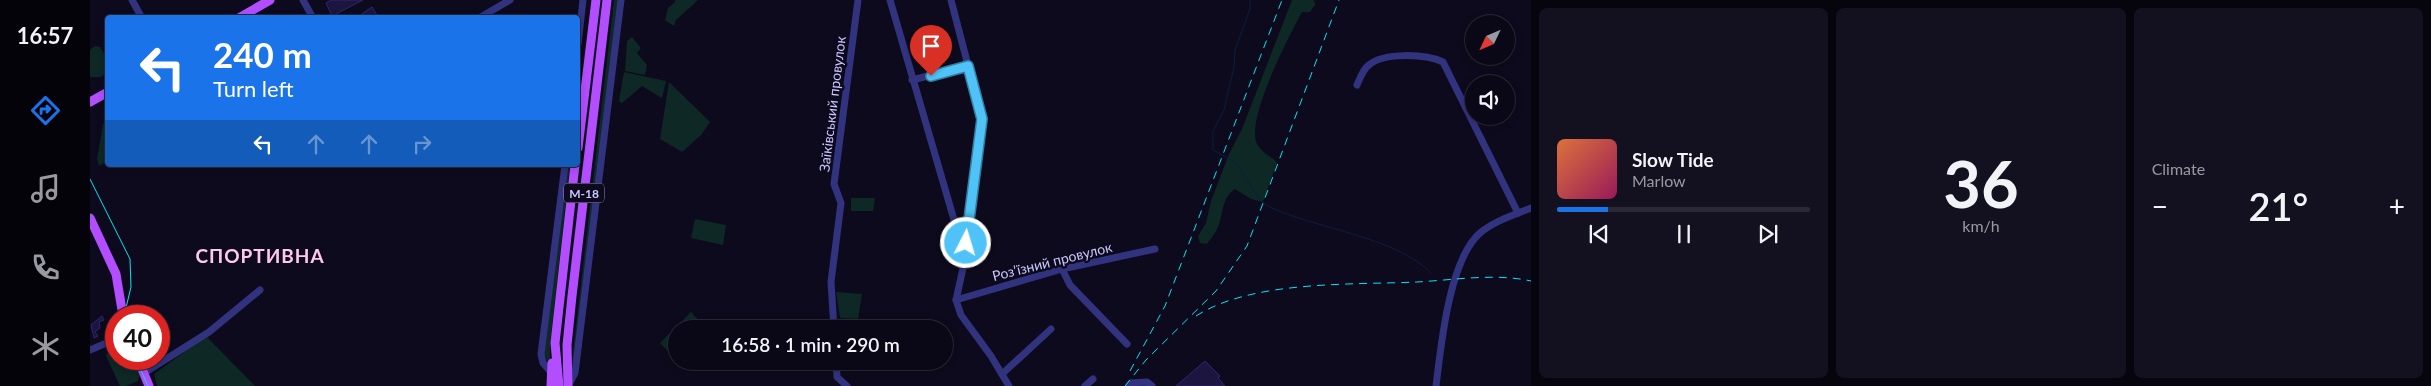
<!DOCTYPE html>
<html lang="en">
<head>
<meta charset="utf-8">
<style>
  :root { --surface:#0a0816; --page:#13111f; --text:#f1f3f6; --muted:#999aa1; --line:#2a2935; --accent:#1a73e8 }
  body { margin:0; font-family:Lato,sans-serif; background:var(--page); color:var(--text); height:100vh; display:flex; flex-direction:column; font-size:19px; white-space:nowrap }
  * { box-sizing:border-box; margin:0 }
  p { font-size:16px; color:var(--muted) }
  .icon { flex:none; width:28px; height:28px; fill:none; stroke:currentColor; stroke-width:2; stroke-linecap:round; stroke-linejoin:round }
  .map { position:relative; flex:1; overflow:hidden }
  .panel { display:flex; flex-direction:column; gap:8px; padding:8px; background:#06040c; width:900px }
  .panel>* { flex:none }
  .guide { position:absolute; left:15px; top:15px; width:475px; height:152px; border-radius:5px; box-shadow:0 2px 8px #0003,0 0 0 1px var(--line); background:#1a73e8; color:#fff; overflow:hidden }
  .needle { width:32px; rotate:226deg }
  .fabs { position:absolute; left:1375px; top:15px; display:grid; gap:10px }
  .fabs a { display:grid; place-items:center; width:50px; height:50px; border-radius:50%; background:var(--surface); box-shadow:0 2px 8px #0003,0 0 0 1px var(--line); font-size:25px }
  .speed { position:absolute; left:15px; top:305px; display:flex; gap:10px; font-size:25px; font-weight:700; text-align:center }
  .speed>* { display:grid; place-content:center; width:65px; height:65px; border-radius:50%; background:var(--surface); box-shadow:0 2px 8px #0003,0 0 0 1px var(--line); line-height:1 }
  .speed .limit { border:8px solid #d22; background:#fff; color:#111 }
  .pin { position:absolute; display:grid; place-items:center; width:42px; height:42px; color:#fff; margin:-51px -21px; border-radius:50% 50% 50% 0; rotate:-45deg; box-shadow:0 0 5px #0007 }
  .pin .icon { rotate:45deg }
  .me { position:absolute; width:55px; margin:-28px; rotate:5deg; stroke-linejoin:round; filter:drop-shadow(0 0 4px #0008) }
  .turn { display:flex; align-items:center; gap:18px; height:105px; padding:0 25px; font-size:22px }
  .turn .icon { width:65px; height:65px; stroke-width:2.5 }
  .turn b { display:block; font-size:35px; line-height:42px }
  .lanes { display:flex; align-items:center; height:48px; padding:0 25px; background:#0003; justify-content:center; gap:25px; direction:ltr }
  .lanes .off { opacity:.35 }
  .big { font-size:38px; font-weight:600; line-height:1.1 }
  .panel .tile { flex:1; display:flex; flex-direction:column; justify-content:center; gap:8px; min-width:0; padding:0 18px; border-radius:8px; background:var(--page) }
  .panel .dial { align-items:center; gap:0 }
  .dial b { font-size:65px; line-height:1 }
  .song { display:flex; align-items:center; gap:15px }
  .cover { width:60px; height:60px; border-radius:8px; background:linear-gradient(135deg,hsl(20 70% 55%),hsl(330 70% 35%)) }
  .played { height:5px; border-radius:2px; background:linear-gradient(90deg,var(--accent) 20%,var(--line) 20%) }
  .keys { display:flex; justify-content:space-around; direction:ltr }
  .heat { display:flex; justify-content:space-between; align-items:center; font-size:28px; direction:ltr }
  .panel .tiles { flex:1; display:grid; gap:8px; grid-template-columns:repeat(3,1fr) }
  .trip { position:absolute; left:578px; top:320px; width:285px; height:50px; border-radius:25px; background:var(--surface); box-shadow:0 2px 8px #0003,0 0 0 1px var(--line); font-weight:600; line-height:50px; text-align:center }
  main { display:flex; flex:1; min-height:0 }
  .dock { display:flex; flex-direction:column; width:90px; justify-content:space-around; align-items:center; background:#040309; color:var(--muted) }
  .dock .icon { width:35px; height:35px }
  .dock .selected { color:var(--accent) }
  .dock b { font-size:22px; color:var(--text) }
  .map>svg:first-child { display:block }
  .green { fill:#0d2825 }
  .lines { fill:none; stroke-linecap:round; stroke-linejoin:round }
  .stream { stroke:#081f3f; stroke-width:1 }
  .building { fill:#1b153f; stroke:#30266d }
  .minor { stroke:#32337f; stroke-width:7 }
  .major { stroke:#b34eff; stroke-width:9 }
  .tram { stroke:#00e7f2; stroke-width:1 }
  .rail { stroke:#00e7f2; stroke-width:1; stroke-dasharray:8 6; stroke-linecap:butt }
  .route-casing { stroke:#337fa1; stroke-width:12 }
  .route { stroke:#4fc3f7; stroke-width:9 }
  .labels { text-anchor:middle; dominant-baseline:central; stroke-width:5; stroke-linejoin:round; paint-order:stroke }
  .shield { fill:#0d0a1d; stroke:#918ebb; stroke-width:1 }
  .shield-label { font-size:12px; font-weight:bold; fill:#cac7ff }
  .street-label { font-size:14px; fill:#cac7ff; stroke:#0d0a1d }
  .district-label { font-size:19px; font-weight:bold; letter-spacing:1px; fill:#ffc9ee; stroke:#0d0a1d }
</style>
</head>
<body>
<main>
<nav class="dock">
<b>16:57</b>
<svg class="icon selected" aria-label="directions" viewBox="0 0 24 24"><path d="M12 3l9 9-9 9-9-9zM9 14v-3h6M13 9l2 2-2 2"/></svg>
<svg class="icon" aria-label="music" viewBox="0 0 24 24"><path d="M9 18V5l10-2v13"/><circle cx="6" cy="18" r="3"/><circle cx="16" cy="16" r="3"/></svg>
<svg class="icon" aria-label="phone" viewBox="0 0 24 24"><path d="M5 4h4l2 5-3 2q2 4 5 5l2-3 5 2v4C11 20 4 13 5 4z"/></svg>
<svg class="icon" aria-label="climate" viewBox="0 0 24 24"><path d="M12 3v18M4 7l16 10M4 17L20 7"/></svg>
</nav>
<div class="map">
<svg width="1441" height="386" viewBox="0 0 1441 386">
  <rect width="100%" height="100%" fill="#0d0a1d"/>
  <g class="green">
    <path d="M524 0H529L484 366 482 361Z"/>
    <path d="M585 0H608L586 20 584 26 575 20 578 8 585 2Z"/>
    <path d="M1202 0H1224L1225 5 1220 12H1212C1199 36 1158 115 1166 141 1169 151 1180 156 1187 162L1173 202 1161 199 1145 189C1129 200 1135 216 1126 231 1124 235 1120 239 1117 244L1110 243 1108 236 1116 223 1121 201 1139 154 1152 129Z"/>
    <path d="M542 37 551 48 547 53 557 65 555 75 535 71 537 41Z"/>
    <path d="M5 46 10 47 17 58V72L11 77H0V50Z"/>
    <path d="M534 72 576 81 572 98 552 86 532 103 529 101Z"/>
    <path d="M579 82 620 122 611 135 592 152 570 139Z"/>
    <path d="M17 122V161L9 166 7 159 13 124Z"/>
    <path d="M476 165H480L460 345V364H458L454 353Z"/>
    <path d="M761 198H785L783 211H761Z"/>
    <path d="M605 219 636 225 633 245 601 238Z"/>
    <path d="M746 292 772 294 768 319 750 318Z"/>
    <path d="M601 312 617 329H586V359L570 343Z"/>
    <path d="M116 336 165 386H67L64 374Z"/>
    <path d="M26 347V359H43L50 374 48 381 36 386H30L16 356 18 351Z"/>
  </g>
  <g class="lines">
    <path class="stream" d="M1160 0V9L1145 50 1144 67 1134 110 1123 131V150C1130 154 1140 158 1146 164 1158 177 1164 200 1182 208 1228 229 1306 237 1341 273"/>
  </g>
  <g class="building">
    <path d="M241 0H273L242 16 236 3Z"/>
    <path d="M282 7 289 18H266Z"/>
    <path d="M12 316 14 320 9 322 10 328 5 332 8 336 4 338 1 325Z"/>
    <path d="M1115 361 1130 376 1128 378 1135 386H1086Z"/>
  </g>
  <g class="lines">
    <g class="minor">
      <path d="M42 0 52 18"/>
      <path d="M213 0 223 18"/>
      <path d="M800 0 874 254"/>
      <path d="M861 0 892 119 875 259 866 300 871 315 901 356 919 386"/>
      <path d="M389 18 420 0"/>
      <path d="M488 44 493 0"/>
      <path d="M822 80 878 66"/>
      <path d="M1267 85C1270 78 1273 69 1279 65 1294 52 1336 54 1353 62L1428 213"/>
      <path d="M972 269 980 285 1037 344"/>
      <path d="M866 300 972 269 1065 249"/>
      <path d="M744 329 741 282 751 203 744 184 768 0"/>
      <path d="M0 350 26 339"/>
      <path d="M746 361 747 377 757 386"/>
      <path d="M54 373 119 332 170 290"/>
      <path d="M912 374 961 329"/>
      <path d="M464 376 453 363 451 354 475 165"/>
      <path d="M478 386 485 373 531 0"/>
      <path d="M995 386 1003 379"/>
      <path d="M1039 386 1041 383 1057 382 1062 386"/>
      <path d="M1346 386C1351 346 1359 260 1390 233 1404 221 1424 215 1441 208"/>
    </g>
    <g class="major">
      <path d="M149 18 180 0"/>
      <path d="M0 102 18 92"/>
      <path d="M488 148 506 0"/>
      <path d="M0 218 26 274 33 316"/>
      <path d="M48 359 59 386"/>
      <path d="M461 386 462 363"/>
      <path d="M469 386 465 343 485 165"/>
      <path d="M478 386 477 345 482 296 517 0"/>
    </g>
    <g class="tram">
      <path d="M0 179 40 259 41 287 34 316"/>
      <path d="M46 359 58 386"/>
    </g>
    <g class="rail">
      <path d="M1106 316C1162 280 1262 285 1327 282 1364 280 1405 273 1441 281"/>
      <path d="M1040 371 1075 306 1192 0"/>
      <path d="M1035 386 1056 360 1126 291 1157 246 1249 0"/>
    </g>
  </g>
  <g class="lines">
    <defs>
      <path id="route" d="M841 76 878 66 892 119 876 243"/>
    </defs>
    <use href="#route" class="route-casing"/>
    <use href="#route" class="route"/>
  </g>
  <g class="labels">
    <rect class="shield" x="474" y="183.5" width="40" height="19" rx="4"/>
    <g class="shield-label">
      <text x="494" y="193">М-18</text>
    </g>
    <g class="street-label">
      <text transform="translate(742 104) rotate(-83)">Заїківський провулок</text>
      <text transform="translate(962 261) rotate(-14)">Роз’їзний провулок</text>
    </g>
    <g class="district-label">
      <text x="170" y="255">СПОРТИВНА</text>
    </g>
  </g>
</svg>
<div class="fabs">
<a><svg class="needle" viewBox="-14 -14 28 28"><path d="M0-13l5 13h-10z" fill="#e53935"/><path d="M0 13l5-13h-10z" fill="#999aa1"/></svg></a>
<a><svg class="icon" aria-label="sound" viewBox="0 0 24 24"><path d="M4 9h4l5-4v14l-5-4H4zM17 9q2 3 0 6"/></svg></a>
</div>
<div class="speed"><div class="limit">40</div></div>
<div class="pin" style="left:841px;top:76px;background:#d93025"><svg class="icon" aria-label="arrive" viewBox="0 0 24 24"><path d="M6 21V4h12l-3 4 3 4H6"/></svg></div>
<svg class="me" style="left:876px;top:243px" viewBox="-20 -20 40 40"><circle r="17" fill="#4fc3f7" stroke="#fff" stroke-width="3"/><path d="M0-11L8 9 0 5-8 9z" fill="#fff"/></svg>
<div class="trip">16:58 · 1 min · 290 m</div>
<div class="guide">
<div class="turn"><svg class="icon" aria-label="left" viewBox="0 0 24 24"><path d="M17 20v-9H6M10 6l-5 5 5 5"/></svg><div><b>240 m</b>Turn left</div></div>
<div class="lanes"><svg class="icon" aria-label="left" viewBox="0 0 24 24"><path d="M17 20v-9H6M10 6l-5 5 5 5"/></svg><svg class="icon off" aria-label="ahead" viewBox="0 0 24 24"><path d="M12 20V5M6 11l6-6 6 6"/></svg><svg class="icon off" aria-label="ahead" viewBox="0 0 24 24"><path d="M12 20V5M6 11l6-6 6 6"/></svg><svg class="icon off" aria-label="right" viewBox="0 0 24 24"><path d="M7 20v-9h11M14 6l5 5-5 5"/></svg></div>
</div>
</div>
<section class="panel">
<div class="tiles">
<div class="tile">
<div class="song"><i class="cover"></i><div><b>Slow Tide</b><p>Marlow</p></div></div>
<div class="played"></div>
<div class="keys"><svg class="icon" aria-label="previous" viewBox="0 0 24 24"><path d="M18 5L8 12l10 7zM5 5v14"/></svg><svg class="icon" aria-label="pause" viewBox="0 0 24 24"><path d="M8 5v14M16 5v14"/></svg><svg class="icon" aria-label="next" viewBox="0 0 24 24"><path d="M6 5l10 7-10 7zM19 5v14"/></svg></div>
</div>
<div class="tile dial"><b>36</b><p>km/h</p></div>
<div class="tile"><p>Climate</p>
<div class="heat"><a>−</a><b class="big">21°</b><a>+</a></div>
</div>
</div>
</section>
</main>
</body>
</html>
